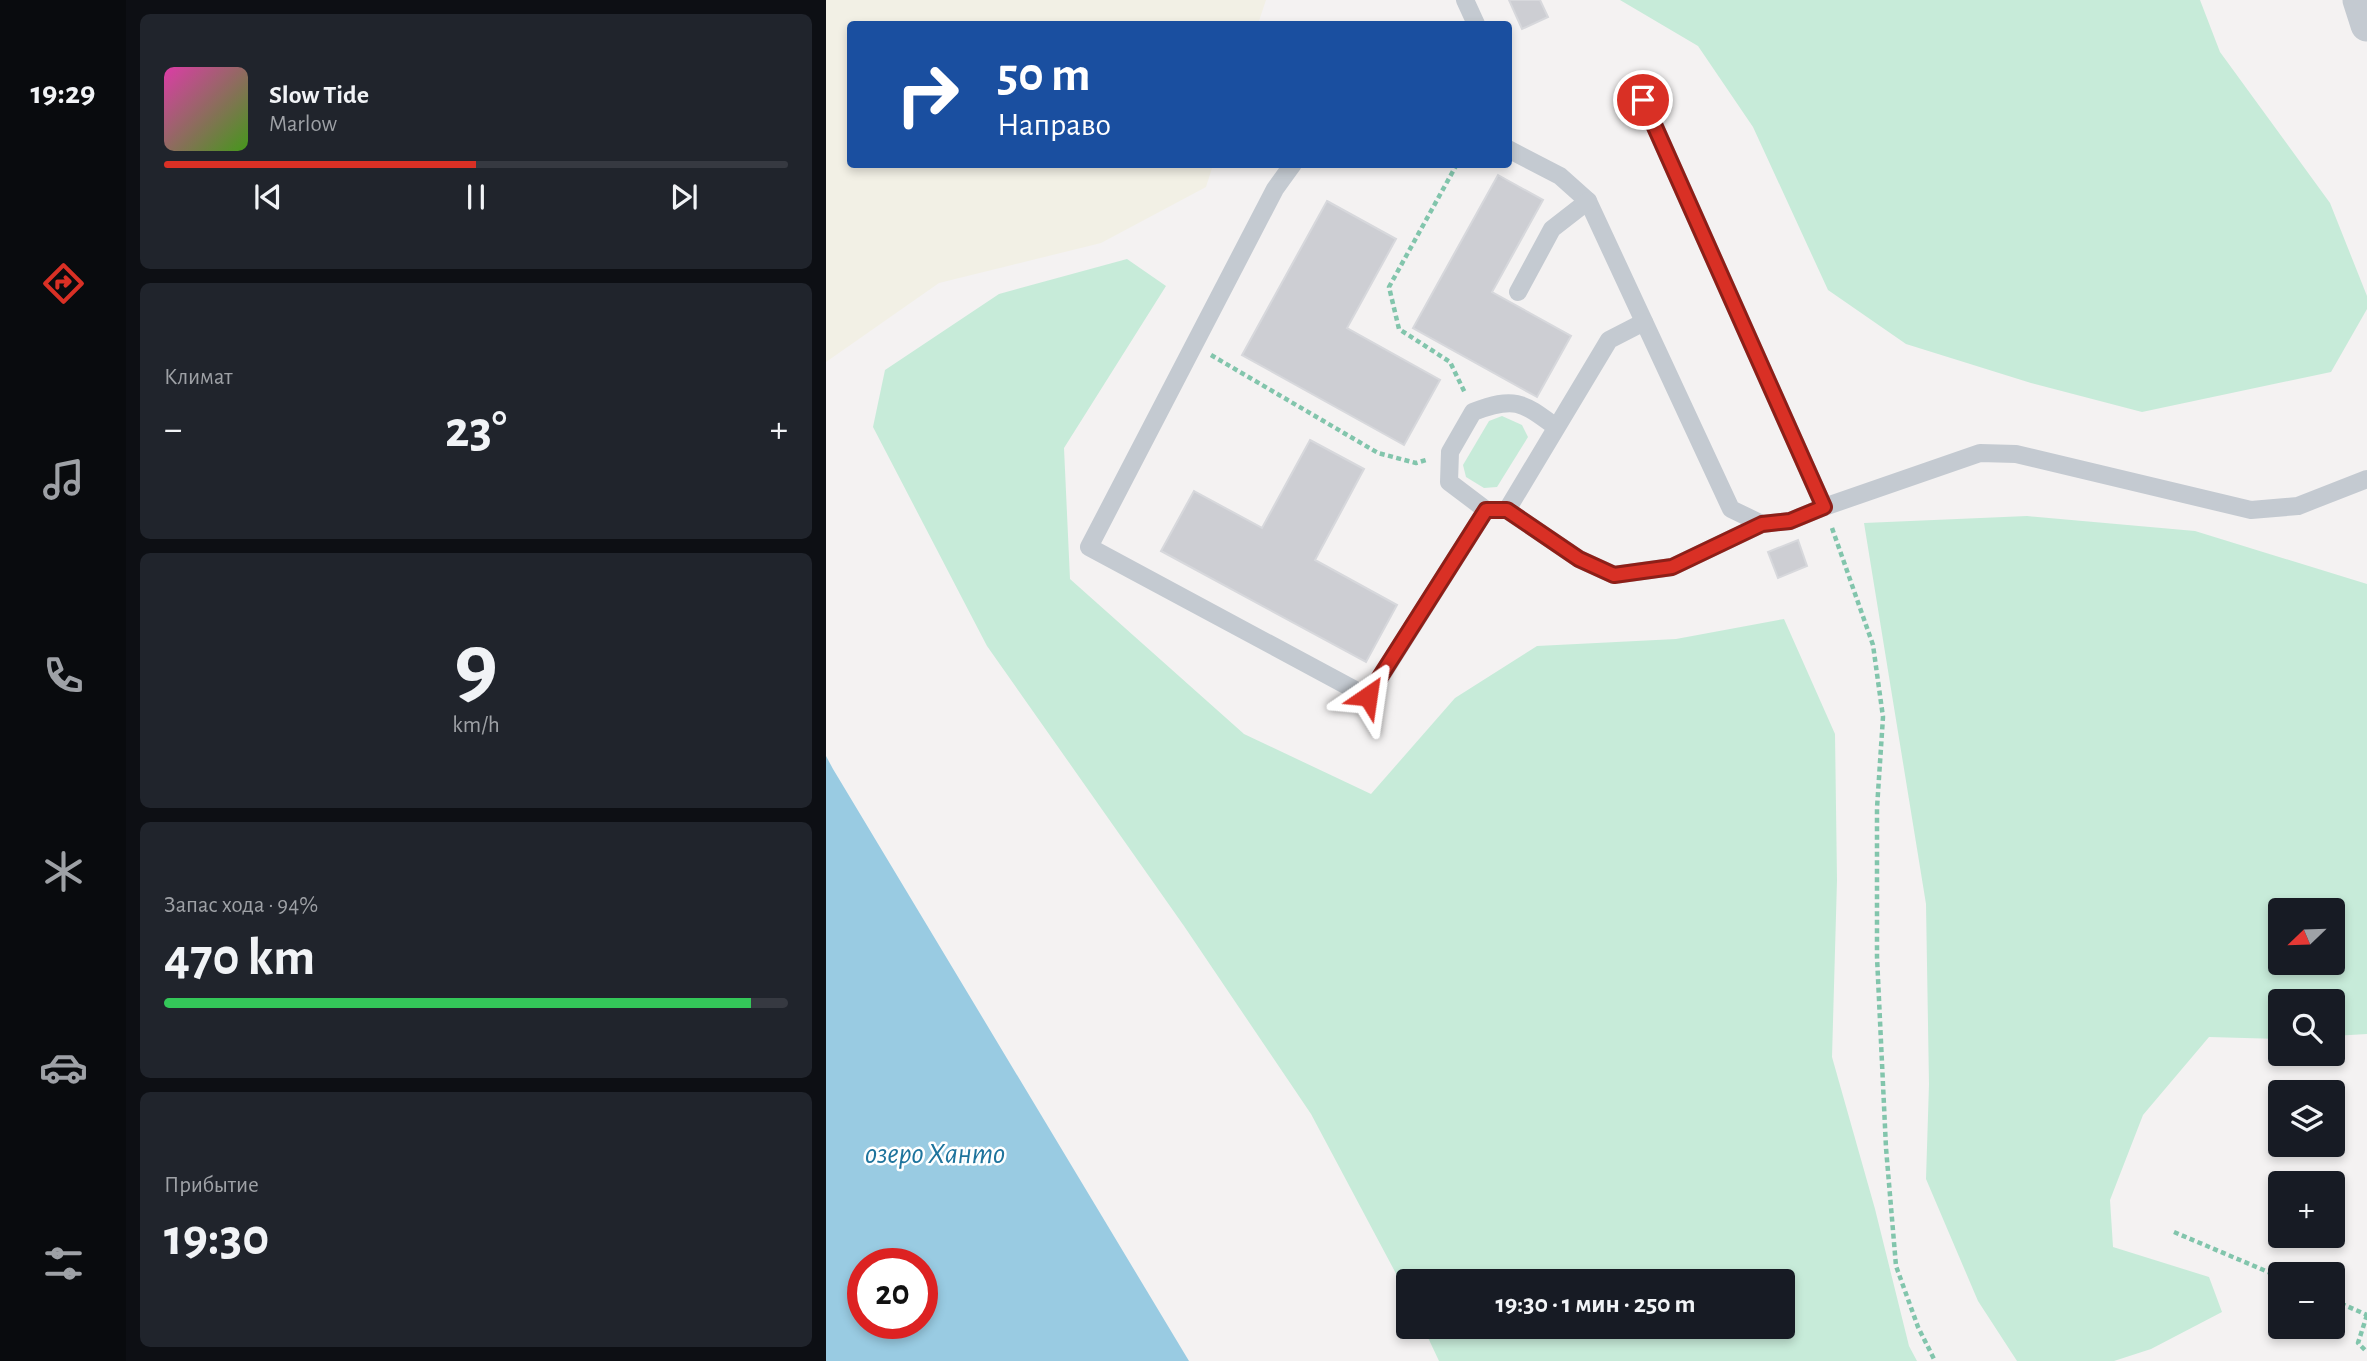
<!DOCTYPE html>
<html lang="ru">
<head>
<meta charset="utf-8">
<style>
  :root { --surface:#171b24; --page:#20242c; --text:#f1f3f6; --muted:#9ea1a6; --line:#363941; --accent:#d93025 }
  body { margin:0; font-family:"Alegreya Sans",sans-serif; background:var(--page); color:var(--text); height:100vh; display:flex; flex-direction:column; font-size:26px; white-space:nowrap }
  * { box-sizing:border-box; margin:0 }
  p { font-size:23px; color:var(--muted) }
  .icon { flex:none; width:38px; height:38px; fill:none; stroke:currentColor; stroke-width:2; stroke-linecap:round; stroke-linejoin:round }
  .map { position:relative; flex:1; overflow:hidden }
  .panel { display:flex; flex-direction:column; gap:14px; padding:14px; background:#0d0f14; width:700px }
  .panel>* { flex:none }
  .top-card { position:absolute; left:21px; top:21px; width:665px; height:147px; border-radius:7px; box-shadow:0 4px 10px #0003; background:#1a4fa0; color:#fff; overflow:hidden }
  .needle { width:46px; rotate:247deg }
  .tools { position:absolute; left:1442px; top:898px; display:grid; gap:14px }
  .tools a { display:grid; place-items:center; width:77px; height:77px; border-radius:7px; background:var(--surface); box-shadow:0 4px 10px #0003; font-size:35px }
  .speed { position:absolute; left:21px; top:1248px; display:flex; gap:14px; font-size:35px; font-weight:700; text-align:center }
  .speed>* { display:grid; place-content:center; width:91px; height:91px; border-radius:50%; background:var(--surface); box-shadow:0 4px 10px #0003; line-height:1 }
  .speed .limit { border:10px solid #d22; background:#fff; color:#111 }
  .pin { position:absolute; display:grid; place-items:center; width:60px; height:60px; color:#fff; margin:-30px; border:4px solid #fff; border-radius:50%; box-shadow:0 2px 7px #0007 }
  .me { position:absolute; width:77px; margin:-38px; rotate:32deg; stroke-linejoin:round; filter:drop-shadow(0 0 5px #0008) }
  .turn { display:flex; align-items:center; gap:24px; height:147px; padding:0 35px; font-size:32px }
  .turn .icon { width:91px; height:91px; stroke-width:2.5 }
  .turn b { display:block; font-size:49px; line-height:60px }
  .big { font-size:52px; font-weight:600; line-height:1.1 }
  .panel .widget { flex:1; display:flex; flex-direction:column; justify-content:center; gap:10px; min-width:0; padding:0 24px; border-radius:10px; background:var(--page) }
  .panel .dial { align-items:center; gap:0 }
  .dial b { font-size:91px; line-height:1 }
  .song { display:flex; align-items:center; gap:21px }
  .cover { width:84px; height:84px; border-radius:10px; background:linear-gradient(135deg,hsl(320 70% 55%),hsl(100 70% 35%)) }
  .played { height:7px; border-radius:4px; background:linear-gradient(90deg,var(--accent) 50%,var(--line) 50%) }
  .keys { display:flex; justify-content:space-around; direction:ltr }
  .heat { display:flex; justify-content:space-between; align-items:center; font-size:38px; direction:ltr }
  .charge { height:10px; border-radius:5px; background:linear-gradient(90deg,#34c759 94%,var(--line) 0) }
  .trip { position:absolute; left:570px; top:1269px; width:399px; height:70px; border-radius:7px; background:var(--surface); box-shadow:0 4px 10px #0003; font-weight:600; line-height:70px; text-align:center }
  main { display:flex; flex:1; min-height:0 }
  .dock { display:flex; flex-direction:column; width:126px; justify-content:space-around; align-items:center; background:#090b0e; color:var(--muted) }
  .dock .icon { width:49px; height:49px }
  .dock .active { color:var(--accent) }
  .dock b { font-size:32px; color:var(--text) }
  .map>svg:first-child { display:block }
  .green { fill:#c7ebd9; fill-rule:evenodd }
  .sand { fill:#f2f0e5 }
  .water { fill:#99cbe2; fill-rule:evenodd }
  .building { fill:#cdced3; stroke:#d7d8dc; stroke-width:2 }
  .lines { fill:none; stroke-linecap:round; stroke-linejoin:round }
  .path { stroke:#82c5ac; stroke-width:4.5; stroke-dasharray:5 3.5; stroke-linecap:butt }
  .service { stroke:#c4cad1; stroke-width:18 }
  .minor { stroke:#c4cad1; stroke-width:33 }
  .route-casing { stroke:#8d1f18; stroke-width:18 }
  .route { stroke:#d93025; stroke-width:12 }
  .labels { text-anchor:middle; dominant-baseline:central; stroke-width:5; stroke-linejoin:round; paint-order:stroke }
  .water-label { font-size:30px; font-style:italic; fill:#1e749d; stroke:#fff }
</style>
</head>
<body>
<main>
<nav class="dock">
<b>19:29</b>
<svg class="icon active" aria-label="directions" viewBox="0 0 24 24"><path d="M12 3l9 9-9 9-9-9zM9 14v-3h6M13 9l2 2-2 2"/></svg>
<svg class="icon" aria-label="music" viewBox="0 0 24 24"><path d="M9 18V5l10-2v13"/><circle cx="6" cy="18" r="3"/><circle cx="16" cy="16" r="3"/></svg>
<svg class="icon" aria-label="phone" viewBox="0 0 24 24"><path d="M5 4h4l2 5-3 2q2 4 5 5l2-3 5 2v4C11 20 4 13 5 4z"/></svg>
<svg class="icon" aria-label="climate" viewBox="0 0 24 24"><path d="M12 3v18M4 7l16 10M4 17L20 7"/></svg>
<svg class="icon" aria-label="car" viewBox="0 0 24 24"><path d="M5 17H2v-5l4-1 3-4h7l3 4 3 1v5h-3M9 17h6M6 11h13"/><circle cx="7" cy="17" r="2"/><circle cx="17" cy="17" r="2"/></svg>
<svg class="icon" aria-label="filters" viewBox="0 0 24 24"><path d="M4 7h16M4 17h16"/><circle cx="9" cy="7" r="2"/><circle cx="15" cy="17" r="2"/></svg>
</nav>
<section class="panel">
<div class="widget">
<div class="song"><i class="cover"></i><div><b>Slow Tide</b><p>Marlow</p></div></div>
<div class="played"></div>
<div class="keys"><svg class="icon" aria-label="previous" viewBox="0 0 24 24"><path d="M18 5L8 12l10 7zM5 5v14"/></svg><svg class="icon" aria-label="pause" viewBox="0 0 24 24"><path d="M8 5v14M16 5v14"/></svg><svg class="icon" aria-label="next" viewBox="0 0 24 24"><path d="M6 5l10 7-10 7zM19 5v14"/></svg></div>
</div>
<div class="widget"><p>Климат</p>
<div class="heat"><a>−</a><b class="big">23°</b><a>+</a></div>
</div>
<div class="widget dial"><b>9</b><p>km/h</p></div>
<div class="widget"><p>Запас хода · 94%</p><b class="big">470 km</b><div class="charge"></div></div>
<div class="widget"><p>Прибытие</p><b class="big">19:30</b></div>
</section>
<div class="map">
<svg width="1541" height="1361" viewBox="0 0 1541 1361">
  <rect width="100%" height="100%" fill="#f4f2f2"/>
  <g class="green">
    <path d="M794 0H1374L1394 52 1504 203 1541 296V309L1505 372 1316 412 1205 383 1080 344 1002 290 927 127 872 46Z"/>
    <path d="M301 259 340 286 238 448 244 579 418 734 545 794 629 698 711 646 850 639 958 619 1009 734 1011 880 1006 1057 1049 1209 1083 1346 1091 1361H613L597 1327 957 1326V1281H583V1298L485 1114 358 926 161 646 47 427 59 370 173 294Z"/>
    <path d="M676 416 696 425 702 437 671 487 658 488 640 477 637 465 663 421Z"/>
    <path d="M1201 516 1369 531 1541 584V1034L1507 1036V1001H1454V1039L1383 1037 1317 1115 1284 1200 1287 1247 1383 1277 1396 1312 1325 1349 1288 1361H1191L1152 1301 1100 1179 1103 1084 1100 904 1038 523ZM1454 910H1507V962H1454Z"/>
  </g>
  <path class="sand" d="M0 0H440L432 24H24V164L387 165 380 187 275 243 113 283 0 362Z"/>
  <path class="water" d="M0 756 7 769 363 1361H0ZM37 1264H96V1323H37Z"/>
  <g class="building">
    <path d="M683 0H714L722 17 696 29Z"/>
    <path d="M672 175 717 200 666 292 745 336 711 397 587 328Z"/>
    <path d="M501 201 570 239 521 328 614 380 578 445 416 355Z"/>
    <path d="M484 440 538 469 489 560 571 605 540 662 335 551 368 491 436 528Z"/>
    <path d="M972 540 981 566 952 578 942 552Z"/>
  </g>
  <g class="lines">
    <g class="path">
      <path d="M631 164 563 287 573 329 624 362 639 393"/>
      <path d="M385 355 552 453 590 463 603 459"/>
      <path d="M1006 528 1047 645 1057 717 1051 808V957L1060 1148 1070 1266 1092 1327 1109 1361"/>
      <path d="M1348 1232 1454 1277"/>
      <path d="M1507 1300 1541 1315"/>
      <path d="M1541 1315 1532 1343 1541 1352"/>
    </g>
    <g class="service">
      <path d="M639 0 650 24"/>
      <path d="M817 100 998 507 1154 453 1190 454 1425 510 1472 506 1541 479"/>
      <path d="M682 149 734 176 762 201 905 509 936 524 964 521 998 507"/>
      <path d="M467 164 449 189 263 547 542 697 660 510"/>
      <path d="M692 292 726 229 762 201"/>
      <path d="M730 427C696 402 689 396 647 412L624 452 623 482 660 510H681L783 340 818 322"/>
      <path d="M681 510 753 559 788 575 846 567 936 524"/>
    </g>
    <path class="minor" d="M1533 0 1541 25"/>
  </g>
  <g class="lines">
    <defs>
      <path id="route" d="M542 696 660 510H681L753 559 788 575 846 567 936 524 964 521 998 507 817 100"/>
    </defs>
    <use href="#route" class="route-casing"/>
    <use href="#route" class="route"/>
  </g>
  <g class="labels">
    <g class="water-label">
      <text x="109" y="1154">озеро Ханто</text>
    </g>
  </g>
</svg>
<div class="tools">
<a><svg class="needle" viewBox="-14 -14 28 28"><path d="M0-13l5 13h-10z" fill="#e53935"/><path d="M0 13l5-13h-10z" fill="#9ea1a6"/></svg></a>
<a><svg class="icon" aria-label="search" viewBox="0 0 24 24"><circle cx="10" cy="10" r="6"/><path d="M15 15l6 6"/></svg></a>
<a><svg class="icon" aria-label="layers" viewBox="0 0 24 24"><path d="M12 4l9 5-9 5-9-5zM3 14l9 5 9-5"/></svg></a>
<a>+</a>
<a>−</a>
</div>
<div class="speed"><div class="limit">20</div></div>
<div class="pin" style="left:817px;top:100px;background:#d93025"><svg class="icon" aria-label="arrive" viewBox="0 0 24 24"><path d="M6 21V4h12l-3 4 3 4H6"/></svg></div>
<svg class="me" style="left:542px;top:696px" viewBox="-20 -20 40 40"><path d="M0-17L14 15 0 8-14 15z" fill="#d93025" stroke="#fff" stroke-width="4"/></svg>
<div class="trip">19:30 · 1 мин · 250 m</div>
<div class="top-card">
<div class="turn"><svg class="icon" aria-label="right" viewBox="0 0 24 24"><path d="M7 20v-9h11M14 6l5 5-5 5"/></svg><div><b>50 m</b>Направо</div></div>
</div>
</div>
</main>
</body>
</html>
